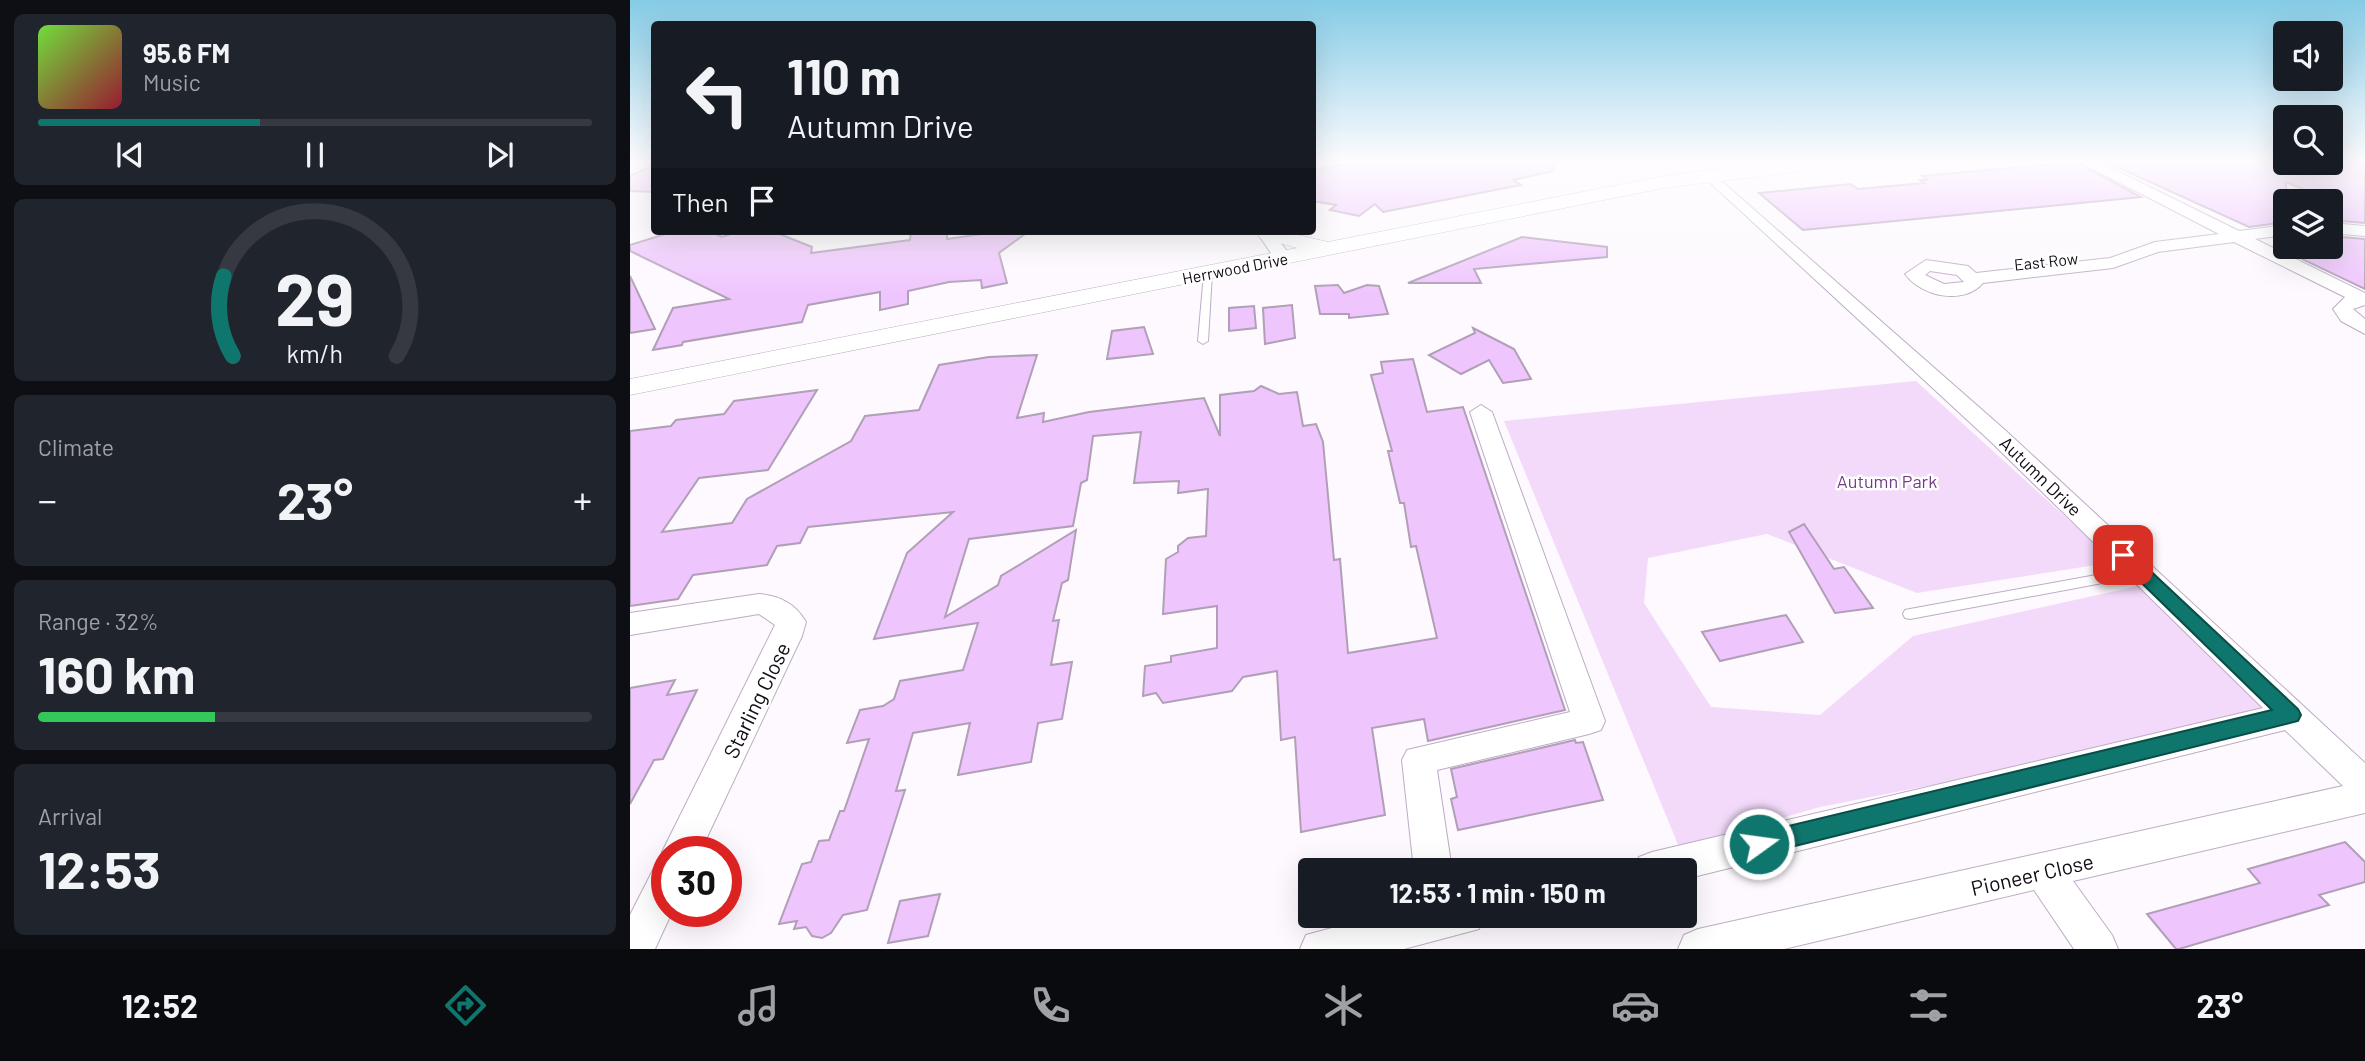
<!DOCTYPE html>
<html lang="en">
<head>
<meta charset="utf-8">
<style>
  :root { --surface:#171b24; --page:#20242c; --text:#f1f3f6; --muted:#9ea1a6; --line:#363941; --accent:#0f766e }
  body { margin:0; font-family:Barlow,sans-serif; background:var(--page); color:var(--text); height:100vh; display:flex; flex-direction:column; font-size:26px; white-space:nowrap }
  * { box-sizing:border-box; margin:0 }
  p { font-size:23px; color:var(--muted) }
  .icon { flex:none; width:38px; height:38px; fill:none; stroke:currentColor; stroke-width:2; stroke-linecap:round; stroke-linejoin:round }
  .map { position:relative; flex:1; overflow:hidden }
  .side { display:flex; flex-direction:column; gap:14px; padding:14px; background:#0d0f14; width:630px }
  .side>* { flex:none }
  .top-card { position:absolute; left:21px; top:21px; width:665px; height:214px; border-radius:7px; box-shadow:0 7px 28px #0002; background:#171b24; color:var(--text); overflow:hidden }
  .tools { position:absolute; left:1643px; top:21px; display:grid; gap:14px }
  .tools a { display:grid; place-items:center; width:70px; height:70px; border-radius:7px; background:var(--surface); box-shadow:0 7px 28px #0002; font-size:35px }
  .speed { position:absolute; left:21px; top:836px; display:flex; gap:14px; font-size:35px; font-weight:700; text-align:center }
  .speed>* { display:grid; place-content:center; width:91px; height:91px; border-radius:50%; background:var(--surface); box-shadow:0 7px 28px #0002; line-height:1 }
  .speed .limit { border:10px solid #d22; background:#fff; color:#111 }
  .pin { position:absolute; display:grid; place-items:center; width:60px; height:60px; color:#fff; margin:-30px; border-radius:14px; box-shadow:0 4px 10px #0006 }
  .me { position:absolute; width:77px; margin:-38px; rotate:76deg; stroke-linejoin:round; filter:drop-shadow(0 0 5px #0008) }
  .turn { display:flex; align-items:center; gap:24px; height:147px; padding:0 21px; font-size:32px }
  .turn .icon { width:91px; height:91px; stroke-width:2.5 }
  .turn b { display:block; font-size:49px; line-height:60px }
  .then { display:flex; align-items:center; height:66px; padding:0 21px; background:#0003; gap:14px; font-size:26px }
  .big { font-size:52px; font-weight:700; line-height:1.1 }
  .side .card { flex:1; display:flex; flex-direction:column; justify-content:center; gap:10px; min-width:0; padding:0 24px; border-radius:10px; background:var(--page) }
  .side .dial { align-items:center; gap:0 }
  .dial svg { height:182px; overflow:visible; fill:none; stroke:var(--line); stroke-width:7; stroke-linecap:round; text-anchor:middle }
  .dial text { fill:var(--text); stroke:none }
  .song { display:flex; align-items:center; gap:21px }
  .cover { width:84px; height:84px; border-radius:10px; background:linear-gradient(135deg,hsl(100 70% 55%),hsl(350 70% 35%)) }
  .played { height:7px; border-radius:4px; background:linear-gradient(90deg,var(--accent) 40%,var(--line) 40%) }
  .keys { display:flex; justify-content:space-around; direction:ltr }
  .heat { display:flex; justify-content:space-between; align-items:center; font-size:38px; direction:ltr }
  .charge { height:10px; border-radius:5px; background:linear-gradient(90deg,#34c759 32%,var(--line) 0) }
  .trip { position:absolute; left:668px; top:858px; width:399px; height:70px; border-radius:7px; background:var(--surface); box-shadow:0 7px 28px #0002; font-weight:700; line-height:70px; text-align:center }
  .tabs { display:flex; height:112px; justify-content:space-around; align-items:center; background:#090b0e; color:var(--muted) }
  .tabs .icon { width:49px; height:49px }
  .tabs .on { color:var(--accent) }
  .tabs b { font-size:32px; color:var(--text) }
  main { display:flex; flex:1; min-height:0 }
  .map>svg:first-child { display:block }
  .green { fill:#f3dafb }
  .building { fill:#efc5fd; stroke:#b09fb6; stroke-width:2 }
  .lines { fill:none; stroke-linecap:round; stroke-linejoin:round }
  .service-casing { stroke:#bdacc3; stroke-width:2 }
  .minor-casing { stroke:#bdacc3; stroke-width:2 }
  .tertiary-casing { stroke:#bdacc3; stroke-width:1 }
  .service { fill:#fff; fill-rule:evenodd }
  .minor { fill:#fff; fill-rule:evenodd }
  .tertiary { fill:#fff; fill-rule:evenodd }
  .route { fill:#0f766e; stroke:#0a4d48; stroke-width:2 }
  .labels { text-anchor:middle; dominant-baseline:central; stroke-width:5; stroke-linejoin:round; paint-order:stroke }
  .far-street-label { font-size:16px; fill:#110b13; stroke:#fff }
  .street-label { font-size:18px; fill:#110b13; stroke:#fff }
  .park-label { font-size:18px; fill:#703e80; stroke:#fff }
  .near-street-label { font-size:21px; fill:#110b13; stroke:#fff }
</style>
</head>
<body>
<main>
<section class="side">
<div class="card">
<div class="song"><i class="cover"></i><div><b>95.6 FM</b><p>Music</p></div></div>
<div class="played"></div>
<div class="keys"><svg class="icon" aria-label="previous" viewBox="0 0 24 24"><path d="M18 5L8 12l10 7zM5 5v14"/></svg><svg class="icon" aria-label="pause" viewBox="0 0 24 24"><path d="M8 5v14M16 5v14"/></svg><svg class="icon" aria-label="next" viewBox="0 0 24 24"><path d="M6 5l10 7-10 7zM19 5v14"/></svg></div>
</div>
<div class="card dial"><svg viewBox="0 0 100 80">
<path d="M14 69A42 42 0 1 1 86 69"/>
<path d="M14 69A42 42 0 0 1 10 34" stroke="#0f766e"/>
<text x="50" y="56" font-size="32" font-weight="700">29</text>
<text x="50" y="72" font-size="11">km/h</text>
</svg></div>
<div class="card"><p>Climate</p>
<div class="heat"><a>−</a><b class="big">23°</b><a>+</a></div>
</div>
<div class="card"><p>Range · 32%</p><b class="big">160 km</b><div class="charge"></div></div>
<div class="card"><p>Arrival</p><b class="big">12:53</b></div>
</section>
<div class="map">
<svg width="1735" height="949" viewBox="0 0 1735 949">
  <rect width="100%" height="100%" fill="#fdf9fe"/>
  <path class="green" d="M1286 381 1485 562 1287 593 1137 534 1018 558 1014 603 1081 707 1190 715 1283 636 1508 586 1660 715 1190 807 1049 847 874 421Z"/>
  <g class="building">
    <path d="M736 161H923L924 171 883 180 891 185 753 212 745 204 729 216 700 210 706 205 682 201V170Z"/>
    <path d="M1474 161H1722L1735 166V223L1701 220V201L1656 182V222L1619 227Z"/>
    <path d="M1446 162 1511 197 1173 230 1129 193 1221 184 1228 189 1294 183 1290 180H1297L1292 176Z"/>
    <path d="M24 165V192L0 191V176Z"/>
    <path d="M45 231H80L92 237 110 231H142L182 247 181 253 280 240 281 231H317V239L372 231H399L369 253 377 283 352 288 351 280 319 282 278 291V304L250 310V292L178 305 172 322 53 342 52 345 23 350 43 308 99 299 0 251V245Z"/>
    <path d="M1701 236 1735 239V289L1647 247H1701Z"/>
    <path d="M892 237 977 247V257L844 269 851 283H778Z"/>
    <path d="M0 276 25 329 0 333Z"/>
    <path d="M708 285 714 293 737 285 749 286 758 314 719 318V314H690L685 286Z"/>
    <path d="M662 305 665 338 635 344 633 308Z"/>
    <path d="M624 306 626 328 599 331V308Z"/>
    <path d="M514 327 523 354 477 359 482 331Z"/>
    <path d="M843 328 884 349 901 379 873 383 859 360 831 374 799 355 845 333Z"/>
    <path d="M407 355 387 418 414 413 413 422 459 412 574 398 590 436V395L624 391 631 386 649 394 667 392 673 426 686 424 693 442 704 560 710 559 718 653 807 638 786 546 781 547 774 503H770L758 451H762L741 375 753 373 751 362 783 359 797 412 833 407 935 710 798 741 794 719 742 728 755 815 671 832 665 737 651 740 647 671 613 677 602 691 533 703 526 693 513 696 515 666 541 662V656L587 648V606L533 614 536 559 548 552V546L558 538 576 536 578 489 548 493 549 481 504 483 511 432 463 436 457 480 451 483 443 526 339 539 315 617 368 585 371 576 446 530 438 580 432 583 423 621 429 620 421 665 442 662 432 719 408 723 401 762 328 775 340 723 283 733 266 791 275 790 237 910 213 915 201 933 192 938 182 936 176 927 164 929 167 921 149 924 172 864 181 862 189 841 199 840 210 811H214L239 739 217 743 230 710 253 706 264 699 270 681 333 670 348 623 244 639 277 553 323 512 178 527 170 543 147 546 137 565 63 575 48 599 0 606V431L41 426 46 420 94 414 104 401 187 390 138 470 69 478 32 532 102 523 117 499 221 441 235 416 289 410 309 365 359 357Z"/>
    <path d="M1174 524 1204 569 1214 567 1243 608 1205 613 1159 532Z"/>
    <path d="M1156 615 1173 642 1090 661 1072 632Z"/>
    <path d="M45 680 37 695 67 690 33 759 24 760 0 804V688Z"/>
    <path d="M945 740 946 743 953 742 973 800 828 830 821 799 827 797 821 769Z"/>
    <path d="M1715 842 1735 862V882L1689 895 1699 905 1549 949H1546L1517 914 1630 883 1618 869Z"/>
    <path d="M310 894 298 936 258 943 270 901Z"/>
  </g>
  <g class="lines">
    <defs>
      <g id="service">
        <path d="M578 270 582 273 578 341 573 344 568 341 574 273Z"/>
        <path d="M1510 567 1515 569 1517 572 1515 575 1280 619 1275 618 1273 614 1275 610 1280 609Z"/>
      </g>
      <g id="minor">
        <path d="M1448 161H1467L1609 231 1656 225V235L1625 239 1735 293V305L1723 309 1735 319V334L1711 321 1703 309 1715 297 1604 242 1528 252 1483 268 1353 283C1333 306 1291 296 1275 274L1296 260 1338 266 1346 273 1480 258 1525 242 1589 234ZM1300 271 1327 275 1334 282 1314 284 1295 275Z"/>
        <path d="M1080 171 1375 430 1735 763V813L1443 881 1482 935 1488 949H1444L1404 890 1154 949H1048L1054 935 1068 929 1713 786 1655 730 1055 879V870H1003L1009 857 1022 852 1633 708 1359 440 1075 178V172Z"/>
        <path d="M1701 223 1735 226V236L1701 233Z"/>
        <path d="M626 231H642L662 258 659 262H647Z"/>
        <path d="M851 405 862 412 975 721 971 730 959 734 807 770 822 870H784L772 760 777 750 940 712 840 412Z"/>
        <path d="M129 594C149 596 165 603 176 622L172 636 70 852H37V862L32 852 38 840 145 625 129 614 0 635V613Z"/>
        <path d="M37 863V912H42L25 949H0V915L24 868Z"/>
        <path d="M750 915H854L849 929 774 949H670L676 935Z"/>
      </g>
      <path id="tertiary" d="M1148 161H1221L1212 166 1034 188 0 395V379L667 248 629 237 627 231H651L698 242 1034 176Z"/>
    </defs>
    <use href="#service" class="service-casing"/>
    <use href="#minor" class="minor-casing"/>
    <use href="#tertiary" class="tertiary-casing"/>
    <use href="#service" class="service"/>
    <use href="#minor" class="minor"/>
    <use href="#tertiary" class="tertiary"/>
  </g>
  <linearGradient id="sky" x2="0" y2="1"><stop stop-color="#85cbe6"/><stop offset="0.55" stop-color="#fefcff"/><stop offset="1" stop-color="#fefcff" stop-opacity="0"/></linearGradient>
  <rect width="1735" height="294" fill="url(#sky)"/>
  <path class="route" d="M1493 549 1499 551 1668 709 1671 715 1668 721 1129 855 1120 852 1117 844 1120 836 1129 833 1642 710 1487 559 1484 555Z"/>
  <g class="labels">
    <g class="far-street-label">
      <text transform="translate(1416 261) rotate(-6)">East Row</text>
      <text transform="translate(605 268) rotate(-11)">Herrwood Drive</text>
    </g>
    <g class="street-label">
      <text transform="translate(1411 476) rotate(44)">Autumn Drive</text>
    </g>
    <g class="park-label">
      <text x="1257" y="481">Autumn Park</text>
    </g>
    <g class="near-street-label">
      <text transform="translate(126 700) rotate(-64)">Starling Close</text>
      <text transform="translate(1402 874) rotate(-13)">Pioneer Close</text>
    </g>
  </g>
</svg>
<div class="tools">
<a><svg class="icon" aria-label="sound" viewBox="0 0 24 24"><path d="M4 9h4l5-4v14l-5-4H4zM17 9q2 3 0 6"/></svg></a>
<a><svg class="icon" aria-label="search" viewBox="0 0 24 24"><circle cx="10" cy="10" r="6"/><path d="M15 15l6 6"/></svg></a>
<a><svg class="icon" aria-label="layers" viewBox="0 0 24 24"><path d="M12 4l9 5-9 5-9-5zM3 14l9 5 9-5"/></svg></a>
</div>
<div class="speed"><div class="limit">30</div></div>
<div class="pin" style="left:1493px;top:555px;background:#d93025"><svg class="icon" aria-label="arrive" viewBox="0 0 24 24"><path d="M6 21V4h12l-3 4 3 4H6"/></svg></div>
<svg class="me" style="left:1129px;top:844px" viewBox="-20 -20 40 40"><circle r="17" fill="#0f766e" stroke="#fff" stroke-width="3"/><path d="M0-11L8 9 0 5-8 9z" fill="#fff"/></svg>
<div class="trip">12:53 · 1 min · 150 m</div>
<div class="top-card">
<div class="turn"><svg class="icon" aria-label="left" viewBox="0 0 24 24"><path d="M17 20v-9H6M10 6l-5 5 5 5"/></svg><div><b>110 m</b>Autumn Drive</div></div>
<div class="then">Then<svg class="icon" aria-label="arrive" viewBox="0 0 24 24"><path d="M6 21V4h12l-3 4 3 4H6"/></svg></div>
</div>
</div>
</main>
<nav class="tabs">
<b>12:52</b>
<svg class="icon on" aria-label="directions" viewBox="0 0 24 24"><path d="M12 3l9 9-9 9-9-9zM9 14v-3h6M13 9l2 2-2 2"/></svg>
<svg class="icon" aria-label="music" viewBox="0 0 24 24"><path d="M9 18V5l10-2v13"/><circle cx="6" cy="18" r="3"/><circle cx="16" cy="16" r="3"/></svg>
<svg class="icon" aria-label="phone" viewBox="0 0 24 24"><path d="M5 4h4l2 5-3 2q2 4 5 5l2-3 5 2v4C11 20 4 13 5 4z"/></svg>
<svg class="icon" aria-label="climate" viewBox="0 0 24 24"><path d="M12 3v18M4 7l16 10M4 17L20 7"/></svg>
<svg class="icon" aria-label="car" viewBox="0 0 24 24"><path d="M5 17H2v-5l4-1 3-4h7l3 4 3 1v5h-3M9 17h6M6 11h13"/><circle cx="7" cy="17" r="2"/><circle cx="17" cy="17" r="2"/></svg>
<svg class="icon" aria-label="filters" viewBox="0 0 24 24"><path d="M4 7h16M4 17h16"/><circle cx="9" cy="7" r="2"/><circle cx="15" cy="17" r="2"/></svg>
<b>23°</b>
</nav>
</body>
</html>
